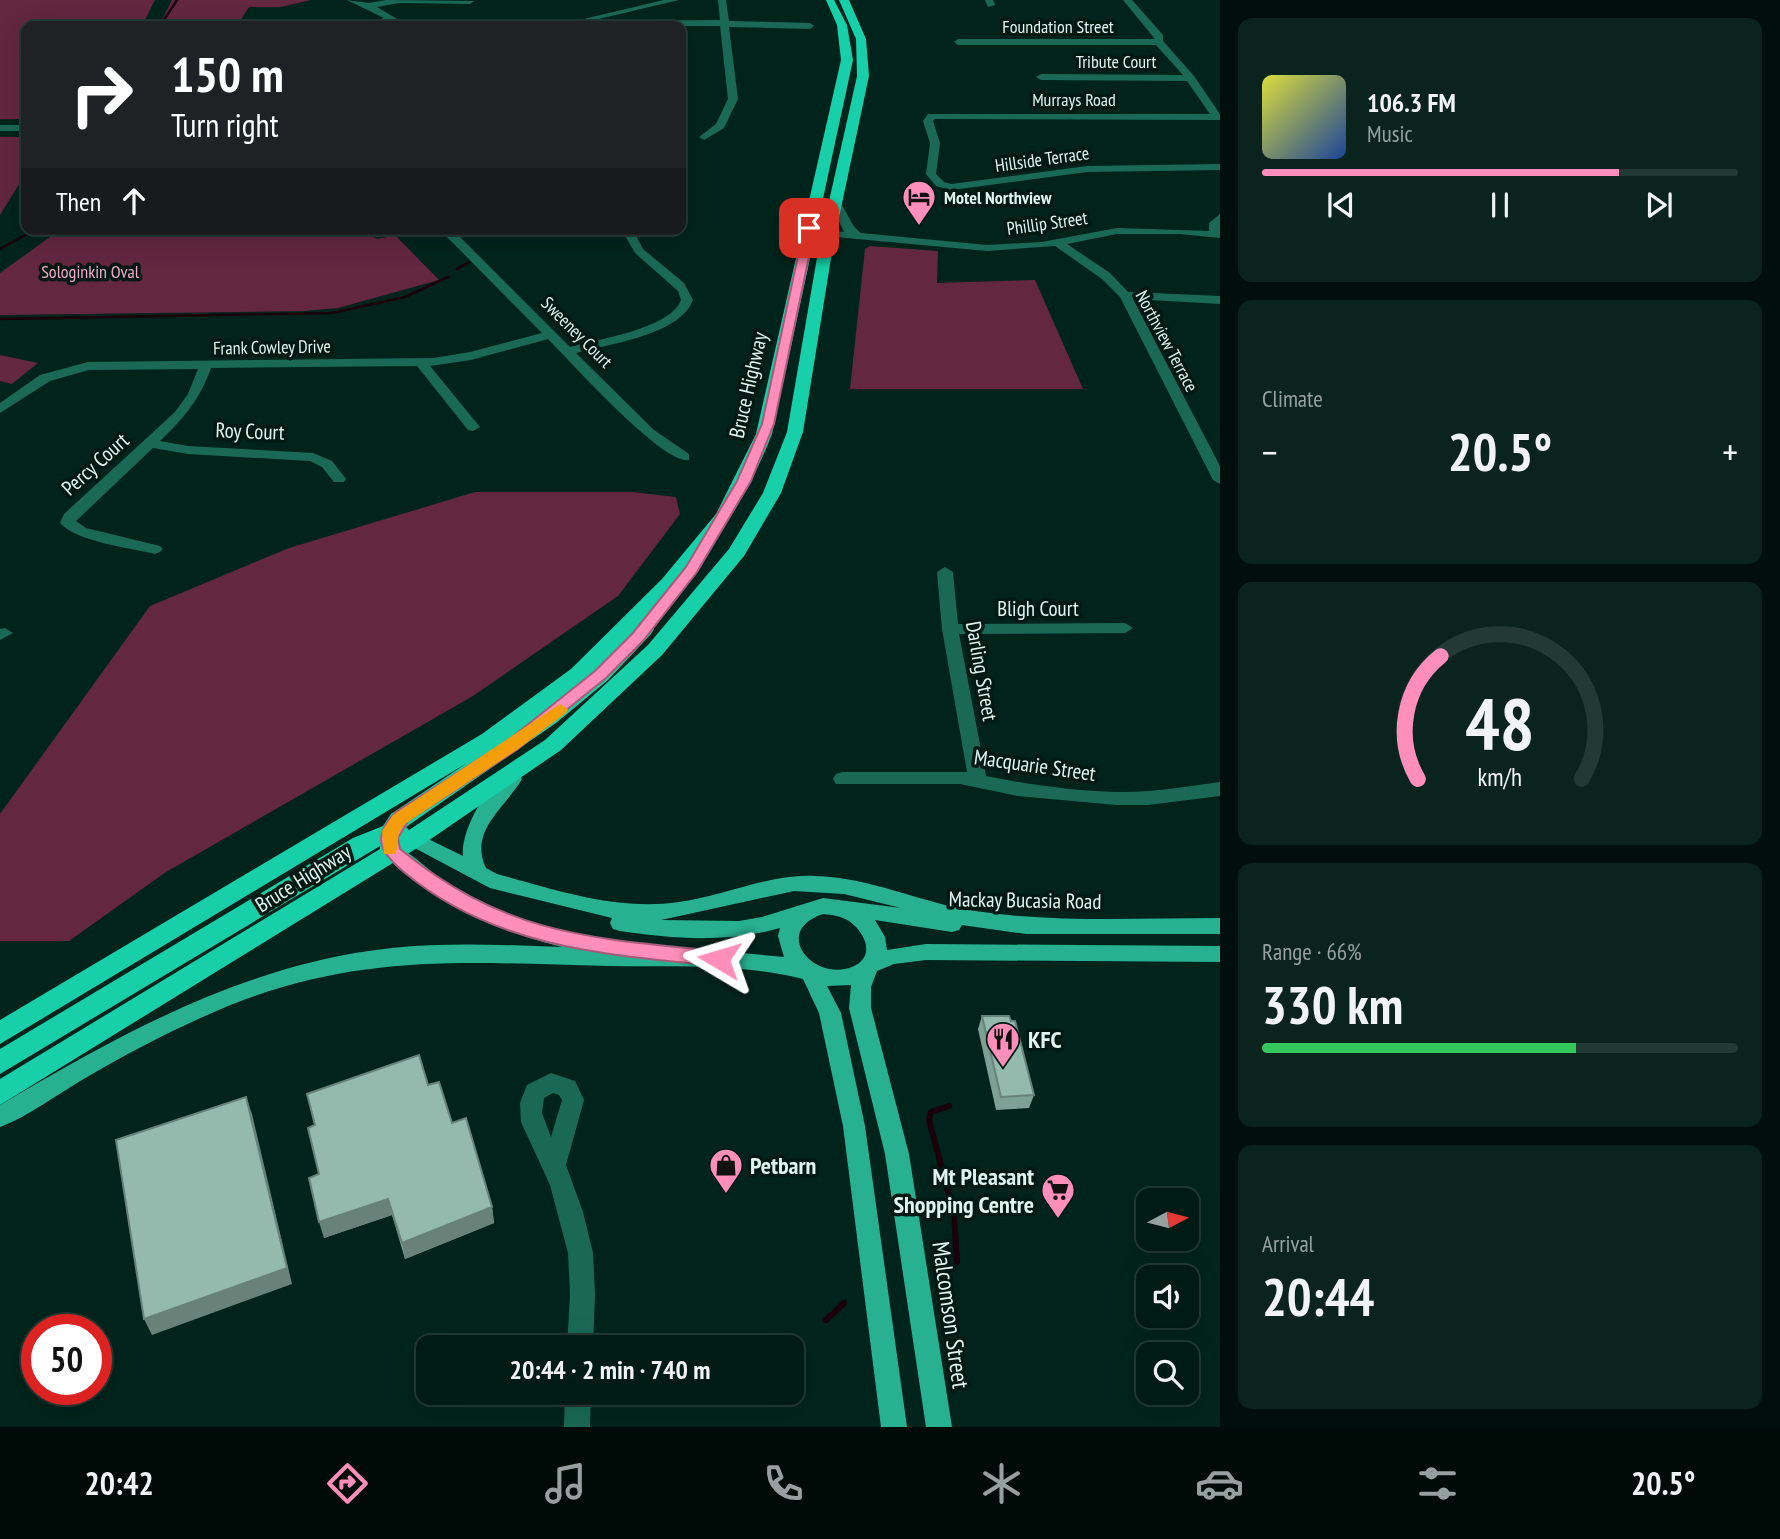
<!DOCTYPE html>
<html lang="en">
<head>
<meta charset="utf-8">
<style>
  :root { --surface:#001b14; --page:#0a241d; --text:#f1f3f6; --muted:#95a1a0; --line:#223934; --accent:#ff8eba }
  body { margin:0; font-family:"PT Sans Narrow",sans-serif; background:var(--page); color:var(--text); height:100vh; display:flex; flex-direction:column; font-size:26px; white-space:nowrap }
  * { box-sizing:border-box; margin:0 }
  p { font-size:23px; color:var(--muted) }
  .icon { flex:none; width:38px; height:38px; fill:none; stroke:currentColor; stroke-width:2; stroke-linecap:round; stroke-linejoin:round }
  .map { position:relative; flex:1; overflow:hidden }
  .side { display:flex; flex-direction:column; gap:18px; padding:18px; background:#000f0b; width:560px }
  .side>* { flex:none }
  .top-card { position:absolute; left:21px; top:21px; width:665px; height:214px; border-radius:14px; box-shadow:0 7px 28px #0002,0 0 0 2px var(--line); background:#202124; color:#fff; overflow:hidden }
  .needle { width:46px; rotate:83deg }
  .buttons { position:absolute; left:1136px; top:1188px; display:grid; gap:14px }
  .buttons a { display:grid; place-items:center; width:63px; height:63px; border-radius:14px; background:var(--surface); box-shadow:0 7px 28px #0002,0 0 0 2px var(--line); font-size:35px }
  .speed { position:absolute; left:21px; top:1314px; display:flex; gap:14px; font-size:35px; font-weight:700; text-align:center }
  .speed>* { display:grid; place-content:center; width:91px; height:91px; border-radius:50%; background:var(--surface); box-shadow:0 7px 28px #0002,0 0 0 2px var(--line); line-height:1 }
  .speed .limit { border:10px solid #d22; background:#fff; color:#111 }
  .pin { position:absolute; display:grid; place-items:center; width:60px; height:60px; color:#fff; margin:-30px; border-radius:14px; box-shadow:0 4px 10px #0006 }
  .me { position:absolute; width:77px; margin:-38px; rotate:277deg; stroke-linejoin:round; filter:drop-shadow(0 0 5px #0008) }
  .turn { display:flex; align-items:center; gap:24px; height:147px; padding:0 35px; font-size:32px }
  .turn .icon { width:91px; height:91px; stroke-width:2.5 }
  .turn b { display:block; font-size:49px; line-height:60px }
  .then { display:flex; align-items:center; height:66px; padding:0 35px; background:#0003; gap:14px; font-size:26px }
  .big { font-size:52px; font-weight:800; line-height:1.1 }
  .side .widget { flex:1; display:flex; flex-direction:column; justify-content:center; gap:10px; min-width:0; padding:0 24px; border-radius:14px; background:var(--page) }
  .side .dial { align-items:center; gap:0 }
  .dial svg { height:182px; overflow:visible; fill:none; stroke:var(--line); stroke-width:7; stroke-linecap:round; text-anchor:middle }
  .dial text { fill:var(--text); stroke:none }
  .song { display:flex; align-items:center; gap:21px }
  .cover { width:84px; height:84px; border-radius:10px; background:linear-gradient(135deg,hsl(60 70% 55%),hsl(220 70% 35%)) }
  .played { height:7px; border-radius:4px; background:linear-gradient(90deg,var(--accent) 75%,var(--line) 75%) }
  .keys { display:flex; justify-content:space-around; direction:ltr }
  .heat { display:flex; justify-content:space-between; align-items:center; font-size:38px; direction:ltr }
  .charge { height:10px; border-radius:5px; background:linear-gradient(90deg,#34c759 66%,var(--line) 0) }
  .trip { position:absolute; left:416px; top:1335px; width:388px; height:70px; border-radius:14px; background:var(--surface); box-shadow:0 7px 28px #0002,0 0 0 2px var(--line); font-weight:800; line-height:70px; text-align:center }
  .tabs { display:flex; height:112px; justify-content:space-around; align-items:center; background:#000b08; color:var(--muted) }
  .tabs .icon { width:49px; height:49px }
  .tabs .current { color:var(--accent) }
  .tabs b { font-size:32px; color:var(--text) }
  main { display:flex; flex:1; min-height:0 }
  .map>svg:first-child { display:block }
  .green { fill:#632740 }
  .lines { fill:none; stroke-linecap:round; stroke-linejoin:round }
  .stream-far1 { stroke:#1a0008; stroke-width:2.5 }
  .stream { stroke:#1a0008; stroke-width:6 }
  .minor { fill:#1a6956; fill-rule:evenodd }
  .major { fill:#28b191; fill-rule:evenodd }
  .highway { fill:#17cfa8; fill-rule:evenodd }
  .wall { fill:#7fa095 }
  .shaded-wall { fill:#688279 }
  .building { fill:#94baad; stroke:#688279; stroke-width:2 }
  .route { fill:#ff8eba; stroke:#a65c79; stroke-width:2 }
  .slow { fill:#f59e0b }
  .labels { text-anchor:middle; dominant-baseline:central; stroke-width:7; stroke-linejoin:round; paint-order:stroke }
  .far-street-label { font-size:18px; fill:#e1f4ee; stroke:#011912 }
  .far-poi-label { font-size:18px; font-weight:bold; fill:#e1f4ee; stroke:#011912; text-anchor:start }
  .far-park-label { font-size:18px; fill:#f3abc5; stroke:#011912 }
  .street-label { font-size:21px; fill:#e1f4ee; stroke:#011912 }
  .near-poi-label { font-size:24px; font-weight:bold; fill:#e1f4ee; stroke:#011912; text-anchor:start }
  .near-street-label { font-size:24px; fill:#e1f4ee; stroke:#011912 }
</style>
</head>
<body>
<main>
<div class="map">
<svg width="1220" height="1427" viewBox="0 0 1220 1427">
  <rect width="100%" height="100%" fill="#00241b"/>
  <g class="green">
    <path d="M0 0H155L142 26H26V119H0Z"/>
    <path d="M172 0H311L281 7H249L237 26H159Z"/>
    <path d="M0 137H26V173L0 215Z"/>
    <path d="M61 229H357L378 239 395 235 439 280 338 308 304 311 0 315V273Z"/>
    <path d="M870 246 938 251 937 283 1035 280 1083 389H850L865 249Z"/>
    <path d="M0 355 38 363 12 384 0 381Z"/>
    <path d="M475 492H632L676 497 680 514 618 596 473 696 166 872 69 941H0V814L150 606 289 548Z"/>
  </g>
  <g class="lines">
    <g class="stream-far1">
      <path d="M160 26 177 0"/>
      <path d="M0 249 36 229"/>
      <path d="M457 269 469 262"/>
      <path d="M0 319 332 313 405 297 448 277"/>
    </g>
    <g class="stream">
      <path d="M949 1106 931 1112 929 1120 954 1214 957 1262"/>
      <path d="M826 1320 844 1303"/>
    </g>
    <g class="minor">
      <path d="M347 0 369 3 386 0 474 1 470 4 399 3 377 7 409 26H399L390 21 357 26 384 18Z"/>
      <path d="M664 0H679L590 21 720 20 718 0H726L729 21 810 23 814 26 810 29 729 27 738 99 724 128 704 140 699 137 716 124 728 99 720 26H588L580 24 554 26Z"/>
      <path d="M985 0H993L995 5 988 7Z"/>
      <path d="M1123 0H1132L1163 35V41L1194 76 1220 114V120L935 119 933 121 940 143 936 174 944 182 951 184 1087 166 1220 164V170L1087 172 951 190 936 186 926 174 930 143 923 121 928 114H1210L1187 81 1041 80 1036 77 1041 74 1183 75 1156 45H958L954 42 958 39H1155Z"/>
      <rect x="0" y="125" width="26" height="6"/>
      <path d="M837 202C848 207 847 223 861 233L987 245 1042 242 1117 228 1209 231V223L1220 214V238L1180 234H1117L1067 244 1110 273 1128 292 1220 296V304L1133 299 1220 466V484L1213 480 1120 297 1102 279 1055 246 987 251 825 236 823 234 829 231 844 232 831 205Z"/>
      <path d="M439 229H452L570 347C598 339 670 329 681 300L678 291 635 253 623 232 633 230 643 249 684 283 693 300C680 335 609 344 576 353L654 430 689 454V460C664 466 569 360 548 339L471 360 430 366 480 427 473 431 468 430 417 366 211 368C200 399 184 418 160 441L188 446 313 453 332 461 346 479 344 482H334L322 467 310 461 188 454 153 448 76 521 86 528 160 546 163 549 160 552 155 554C130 548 77 542 60 523L64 514 175 412 188 394 198 369 89 370 50 381 0 413V403L40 375 88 362 433 358 470 352 542 333Z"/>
      <path d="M945 567 953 572 958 624 1125 623 1133 628 1125 633 959 634 986 776C1036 786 1098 795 1149 791 1173 789 1196 785 1220 782V796L1148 805H1116L1018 796 960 784H836L833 779 836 774 842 772H967L942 629 937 572Z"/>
      <path d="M5 628 13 633 0 640V629Z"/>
      <path d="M551 1073 575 1081 584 1100 566 1165 583 1212 593 1253 595 1294 593 1348H567L570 1294 568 1253 550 1185 521 1122 520 1103 527 1085ZM553 1093 559 1095 562 1100 551 1137 542 1113 544 1098Z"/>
      <path d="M565 1393H591L590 1427H564Z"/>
    </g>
    <path class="major" d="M513 772 519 774 522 779C506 807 468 831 486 868L497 874C556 890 616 911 679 902 725 896 767 874 815 876 870 877 921 903 975 911 1056 923 1139 918 1220 918V934H1026L962 925 959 930 952 932 875 920 885 937 887 950 926 944 1220 946V962L926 960 894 964 877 971 871 987V1008L909 1154 952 1427H926L885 1154 849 1008 851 985 827 986 841 1013 865 1126 907 1427H881L843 1126 819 1013 803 979C739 963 674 967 608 966 470 963 362 952 228 1006 178 1027 129 1052 82 1080 56 1095 29 1116 0 1127V1105C122 1033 248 963 392 948 448 942 505 945 562 947 495 931 437 901 385 857L382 852 385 847 392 845C412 851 430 873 449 884 498 914 549 930 605 940L612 942 615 949 710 950 784 957 778 936 780 928C727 943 674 939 620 931L613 929 610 923 612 918 490 888 407 844 404 839 407 834 414 832 463 856C460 831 488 780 513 772ZM794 891 844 894 901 908 823 898 762 917 739 921 661 920ZM823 914C832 915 841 916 849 921 866 933 876 957 852 967 813 982 771 931 823 914Z"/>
    <path class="highway" d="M826 0H834L847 25 853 60 772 434C742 512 699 562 642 623L651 624 654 629 651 634 608 680 556 723 406 827 409 830 545 740 648 645 729 549 763 493 787 432 819 246 857 76 856 39 839 0H849L866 39 869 76 833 246 803 432 781 493 744 556 662 655 561 750 422 845 0 1105V1079L380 849V846L0 1074V1049L353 838 383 826 391 814 467 763 0 1044V1020L482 734 571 669 662 579 716 514 756 434 841 60 837 25Z"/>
  </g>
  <g class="wall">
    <path d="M982 1016 1034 1095 1029 1108 996 1110 978 1029Z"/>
    <path d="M428 1085 452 1123 492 1207 494 1223 405 1259 392 1215 324 1238 319 1174Z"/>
  </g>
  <g class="shaded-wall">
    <path d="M246 1097 252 1114 292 1284 152 1335 144 1319Z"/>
    <path d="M388 1199 392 1215 324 1238 319 1222Z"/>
    <path d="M492 1207 494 1223 405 1259 402 1243Z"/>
  </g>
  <g class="building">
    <path d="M982 1016H1009L1011 1021H1015L1034 1095 1001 1097Z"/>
    <path d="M419 1055 428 1085 439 1082 452 1123 466 1118 492 1207 402 1243 388 1199 319 1222 309 1178 319 1174 308 1128 315 1125 307 1094Z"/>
    <path d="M246 1097 287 1268 144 1319 116 1140Z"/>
  </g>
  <path class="route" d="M809 225 815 228 774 424 751 481 697 572 643 641 606 678 518 749 408 821 398 838 400 849C506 935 588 938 719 951L725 953 728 959 725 964 719 966C606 955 496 948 405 873 381 853 370 838 396 812L507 741 595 671 632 634 686 567 737 481 762 424 804 228Z"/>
  <path class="slow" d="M560 704 568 709 566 713 518 749 405 824 399 832 396 854H384L382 831 393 815Z"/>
  <defs>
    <symbol id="hotel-pin" viewBox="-11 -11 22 30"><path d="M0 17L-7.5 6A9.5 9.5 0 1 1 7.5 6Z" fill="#ff8eba" stroke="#011912"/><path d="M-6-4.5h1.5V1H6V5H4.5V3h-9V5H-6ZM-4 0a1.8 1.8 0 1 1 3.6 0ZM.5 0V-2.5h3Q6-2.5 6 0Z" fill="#111"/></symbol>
    <symbol id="restaurant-pin" viewBox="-11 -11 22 30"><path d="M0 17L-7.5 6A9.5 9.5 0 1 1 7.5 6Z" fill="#ff8eba" stroke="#011912"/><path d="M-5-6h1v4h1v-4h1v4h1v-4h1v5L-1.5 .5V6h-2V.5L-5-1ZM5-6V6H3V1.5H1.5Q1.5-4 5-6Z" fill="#111"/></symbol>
    <symbol id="shop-pin" viewBox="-11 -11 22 30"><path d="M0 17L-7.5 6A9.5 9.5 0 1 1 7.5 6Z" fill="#ff8eba" stroke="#011912"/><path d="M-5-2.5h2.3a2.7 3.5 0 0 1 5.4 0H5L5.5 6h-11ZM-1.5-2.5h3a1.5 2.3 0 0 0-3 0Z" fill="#111"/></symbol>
    <symbol id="supermarket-pin" viewBox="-11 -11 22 30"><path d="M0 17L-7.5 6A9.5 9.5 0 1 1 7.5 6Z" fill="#ff8eba" stroke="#011912"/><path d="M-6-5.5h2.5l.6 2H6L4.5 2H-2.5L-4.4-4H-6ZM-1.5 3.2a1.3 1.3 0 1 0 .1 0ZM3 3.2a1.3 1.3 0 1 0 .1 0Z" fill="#111"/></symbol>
  </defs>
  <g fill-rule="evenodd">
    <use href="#hotel-pin" x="900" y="178" width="38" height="52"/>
    <use href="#restaurant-pin" x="984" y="1020" width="38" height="52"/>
    <use href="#shop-pin" x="707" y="1146" width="38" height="52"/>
    <use href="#supermarket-pin" x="1039" y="1171" width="38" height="52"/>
  </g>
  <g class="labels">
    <g class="far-street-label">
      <text x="1058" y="26">Foundation Street</text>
      <text x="1116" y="61">Tribute Court</text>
      <text x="1074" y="99">Murrays Road</text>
      <text transform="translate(1042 159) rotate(-8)">Hillside Terrace</text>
      <text transform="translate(1047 223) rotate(-8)">Phillip Street</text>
      <text transform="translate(577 332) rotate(45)">Sweeney Court</text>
      <text transform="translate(1167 341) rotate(62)">Northview Terrace</text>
      <text transform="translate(272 347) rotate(-1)">Frank Cowley Drive</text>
    </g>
    <g class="far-poi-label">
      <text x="944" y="197">Motel Northview</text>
    </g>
    <g class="far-park-label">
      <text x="90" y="271">Sologinkin Oval</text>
    </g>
    <g class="street-label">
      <text transform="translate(748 385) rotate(-77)">Bruce Highway</text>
      <text transform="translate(250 431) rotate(2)">Roy Court</text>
      <text transform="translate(95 464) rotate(-42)">Percy Court</text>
      <text x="1038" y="608">Bligh Court</text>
      <text transform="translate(982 671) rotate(80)">Darling Street</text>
      <text transform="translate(1035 765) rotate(8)">Macquarie Street</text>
      <text transform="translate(303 878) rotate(-32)">Bruce Highway</text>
      <text transform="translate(1025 900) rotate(1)">Mackay Bucasia Road</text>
    </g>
    <g class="near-poi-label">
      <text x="1028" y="1039">KFC</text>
      <text x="750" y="1165">Petbarn</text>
      <text x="1034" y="1176" text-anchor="end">Mt Pleasant<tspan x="1034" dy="28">Shopping Centre</tspan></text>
    </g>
    <g class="near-street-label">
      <text transform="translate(951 1315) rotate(82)">Malcomson Street</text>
    </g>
  </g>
</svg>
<div class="buttons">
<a><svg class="needle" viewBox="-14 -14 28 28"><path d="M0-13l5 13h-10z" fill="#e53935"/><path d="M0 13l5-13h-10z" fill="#95a1a0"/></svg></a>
<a><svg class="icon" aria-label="sound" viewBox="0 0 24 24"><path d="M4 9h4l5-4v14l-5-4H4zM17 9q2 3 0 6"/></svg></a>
<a><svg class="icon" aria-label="search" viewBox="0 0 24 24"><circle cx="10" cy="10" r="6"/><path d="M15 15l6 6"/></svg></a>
</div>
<div class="speed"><div class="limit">50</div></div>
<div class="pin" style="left:809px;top:228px;background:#d93025"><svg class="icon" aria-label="arrive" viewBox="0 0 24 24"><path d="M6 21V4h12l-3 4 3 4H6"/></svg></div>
<svg class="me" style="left:719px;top:959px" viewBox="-20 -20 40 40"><path d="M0-17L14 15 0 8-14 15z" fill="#ff8eba" stroke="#fff" stroke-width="4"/></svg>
<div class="trip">20:44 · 2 min · 740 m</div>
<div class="top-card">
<div class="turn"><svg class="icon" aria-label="right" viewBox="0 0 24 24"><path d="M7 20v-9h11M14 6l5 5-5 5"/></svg><div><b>150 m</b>Turn right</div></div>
<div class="then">Then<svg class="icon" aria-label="ahead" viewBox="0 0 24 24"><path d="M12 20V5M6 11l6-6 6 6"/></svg></div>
</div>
</div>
<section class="side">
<div class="widget">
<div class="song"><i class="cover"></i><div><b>106.3 FM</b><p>Music</p></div></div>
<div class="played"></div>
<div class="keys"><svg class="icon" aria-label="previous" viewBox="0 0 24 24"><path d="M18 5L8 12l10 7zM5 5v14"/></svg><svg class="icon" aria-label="pause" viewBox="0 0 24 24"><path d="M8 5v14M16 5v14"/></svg><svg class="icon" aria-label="next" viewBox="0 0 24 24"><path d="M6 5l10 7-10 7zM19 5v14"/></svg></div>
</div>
<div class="widget"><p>Climate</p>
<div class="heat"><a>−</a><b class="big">20.5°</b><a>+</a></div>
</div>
<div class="widget dial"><svg viewBox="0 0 100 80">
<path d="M14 69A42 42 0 1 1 86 69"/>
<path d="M14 69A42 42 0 0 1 24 15" stroke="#ff8eba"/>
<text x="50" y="56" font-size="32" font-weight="700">48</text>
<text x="50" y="72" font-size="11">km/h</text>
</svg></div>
<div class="widget"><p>Range · 66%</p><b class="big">330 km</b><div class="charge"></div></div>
<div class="widget"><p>Arrival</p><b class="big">20:44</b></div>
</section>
</main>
<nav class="tabs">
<b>20:42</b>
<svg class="icon current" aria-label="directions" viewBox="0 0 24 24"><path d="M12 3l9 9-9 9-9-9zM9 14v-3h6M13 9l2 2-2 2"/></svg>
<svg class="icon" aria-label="music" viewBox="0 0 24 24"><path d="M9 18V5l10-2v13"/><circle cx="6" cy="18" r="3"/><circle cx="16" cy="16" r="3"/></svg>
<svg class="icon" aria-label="phone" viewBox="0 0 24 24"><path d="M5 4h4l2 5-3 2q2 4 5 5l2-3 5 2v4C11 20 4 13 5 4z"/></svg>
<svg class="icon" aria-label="climate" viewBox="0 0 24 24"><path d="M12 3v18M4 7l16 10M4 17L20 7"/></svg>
<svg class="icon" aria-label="car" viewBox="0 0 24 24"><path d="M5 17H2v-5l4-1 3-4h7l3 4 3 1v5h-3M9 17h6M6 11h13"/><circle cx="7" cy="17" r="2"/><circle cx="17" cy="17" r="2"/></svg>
<svg class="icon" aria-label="filters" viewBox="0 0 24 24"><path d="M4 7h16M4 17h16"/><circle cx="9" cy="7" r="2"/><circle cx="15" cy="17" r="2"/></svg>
<b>20.5°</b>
</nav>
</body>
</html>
